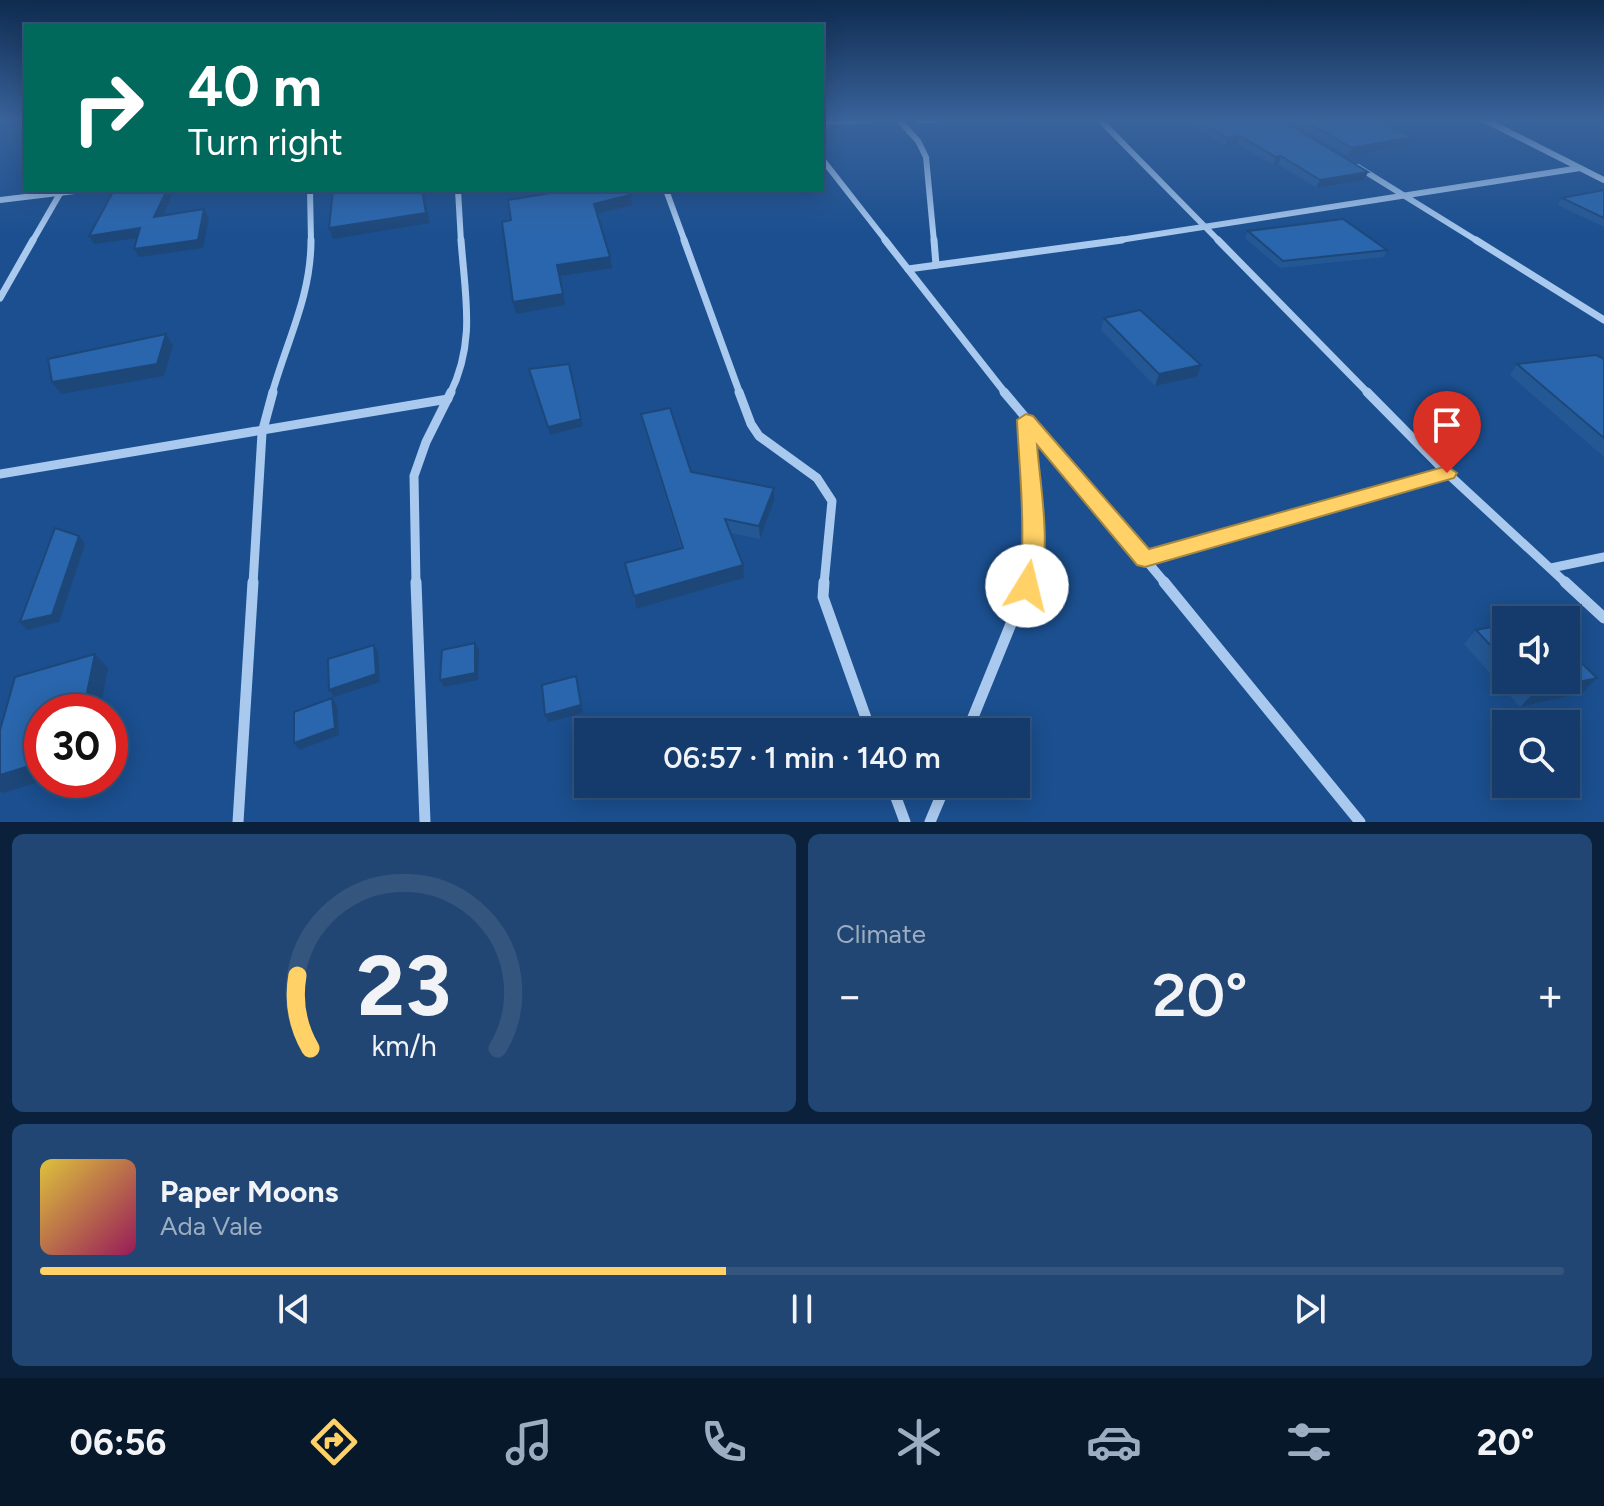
<!DOCTYPE html>
<html lang="en">
<head>
<meta charset="utf-8">
<style>
  :root { --surface:#143b6b; --page:#214673; --text:#f1f3f6; --muted:#9dadc1; --line:#33557e; --accent:#ffd166 }
  body { margin:0; font-family:Figtree,sans-serif; background:var(--page); color:var(--text); height:100vh; display:flex; flex-direction:column; font-size:30px; white-space:nowrap }
  * { box-sizing:border-box; margin:0 }
  p { font-size:26px; color:var(--muted) }
  .icon { flex:none; width:44px; height:44px; fill:none; stroke:currentColor; stroke-width:2; stroke-linecap:round; stroke-linejoin:round }
  .map { position:relative; height:822px; overflow:hidden }
  .drawer { display:flex; flex-direction:column; gap:12px; padding:12px; background:#0b203b; flex:1 }
  .drawer>* { flex:none }
  .hud { position:absolute; left:24px; top:24px; width:800px; height:168px; border-radius:0px; box-shadow:0 4px 20px #0003,0 0 0 2px var(--line); background:#00695c; color:#fff; overflow:hidden }
  .controls { position:absolute; left:1492px; top:606px; display:grid; gap:16px }
  .controls a { display:grid; place-items:center; width:88px; height:88px; border-radius:0px; background:var(--surface); box-shadow:0 4px 20px #0003,0 0 0 2px var(--line); font-size:40px }
  .speed { position:absolute; left:24px; top:694px; display:flex; gap:16px; font-size:40px; font-weight:700; text-align:center }
  .speed>* { display:grid; place-content:center; width:104px; height:104px; border-radius:50%; background:var(--surface); box-shadow:0 4px 20px #0003,0 0 0 2px var(--line); line-height:1 }
  .speed .limit { border:12px solid #d22; background:#fff; color:#111 }
  .pin { position:absolute; display:grid; place-items:center; width:68px; height:68px; color:#fff; margin:-82px -34px; border-radius:50% 50% 50% 0; rotate:-45deg; box-shadow:0 0 8px #0007 }
  .pin .icon { rotate:45deg }
  .me { position:absolute; width:88px; margin:-44px; rotate:9deg; stroke-linejoin:round; filter:drop-shadow(0 0 6px #0008) }
  .turn { display:flex; align-items:center; gap:28px; height:168px; padding:0 32px; font-size:36px }
  .turn .icon { width:104px; height:104px; stroke-width:2.5 }
  .turn b { display:block; font-size:56px; line-height:68px }
  .big { font-size:60px; font-weight:600; line-height:1.1 }
  .drawer .widget { flex:1; display:flex; flex-direction:column; justify-content:center; gap:12px; min-width:0; padding:0 28px; border-radius:12px; background:var(--page) }
  .drawer .dial { align-items:center; gap:0 }
  .dial svg { height:208px; overflow:visible; fill:none; stroke:var(--line); stroke-width:7; stroke-linecap:round; text-anchor:middle }
  .dial text { fill:var(--text); stroke:none }
  .song { display:flex; align-items:center; gap:24px }
  .cover { width:96px; height:96px; border-radius:12px; background:linear-gradient(135deg,hsl(50 70% 55%),hsl(330 70% 35%)) }
  .played { height:8px; border-radius:4px; background:linear-gradient(90deg,var(--accent) 45%,var(--line) 45%) }
  .keys { display:flex; justify-content:space-around; direction:ltr }
  .heat { display:flex; justify-content:space-between; align-items:center; font-size:44px; direction:ltr }
  .drawer .tiles { flex:1; display:grid; gap:12px; grid-template-columns:1fr 1fr }
  .widget:last-child { grid-column:span 2 }
  .trip { position:absolute; left:574px; top:718px; width:456px; height:80px; border-radius:0px; background:var(--surface); box-shadow:0 4px 20px #0003,0 0 0 2px var(--line); font-weight:600; line-height:80px; text-align:center }
  .dock { display:flex; height:128px; justify-content:space-around; align-items:center; background:#08182b; color:var(--muted) }
  .dock .icon { width:56px; height:56px }
  .dock .active { color:var(--accent) }
  .dock b { font-size:36px; color:var(--text) }
  .map>svg:first-child { display:block }
  .lines { fill:none; stroke-linecap:round; stroke-linejoin:round }
  .street-far3 { stroke:#a9c9ee; stroke-width:6 }
  .street-far2 { stroke:#a9c9ee; stroke-width:7 }
  .street-far1 { stroke:#a9c9ee; stroke-width:9 }
  .street { stroke:#a9c9ee; stroke-width:11 }
  .wall { fill:#245895 }
  .shaded-wall { fill:#1d4779 }
  .building { fill:#2a66ad; stroke:#1d4779; stroke-width:2 }
  .route { fill:#ffd166; stroke:#a68842; stroke-width:2 }
</style>
</head>
<body>
<div class="map">
<svg width="1604" height="822" viewBox="0 0 1604 822">
  <rect width="100%" height="100%" fill="#1b4f8f"/>
  <g class="lines">
    <g class="street-far3">
      <path d="M899 120 918 141 926 157 934 242"/>
      <path d="M918 120H936"/>
      <path d="M1100 120 1220 242"/>
      <path d="M1485 120 1604 180"/>
      <path d="M822 122 868 120"/>
      <path d="M822 159 887 242"/>
      <path d="M1358 167 1479 242"/>
      <path d="M310 190 311 242"/>
      <path d="M458 190 461 242"/>
      <path d="M666 190 685 242"/>
      <path d="M0 200 83 190"/>
      <path d="M32 242 62 190"/>
      <path d="M1107 242 1580 168"/>
    </g>
    <g class="street-far2">
      <path d="M684 240 740 394"/>
      <path d="M885 240 1006 394"/>
      <path d="M934 240 936 265"/>
      <path d="M1218 240 1369 394"/>
      <path d="M1476 240 1604 320"/>
      <path d="M908 269 1122 240"/>
      <path d="M0 298 33 240"/>
      <path d="M272 394C287 340 311 297 311 240"/>
      <path d="M450 394C476 342 465 296 461 240"/>
    </g>
    <g class="street-far1">
      <path d="M739 392 751 424 759 436 817 478 832 501 824 584"/>
      <path d="M1004 392 1166 584"/>
      <path d="M1367 392 1447 473 1567 584"/>
      <path d="M1026 421 1033 556 1027 584"/>
      <path d="M0 474 448 399"/>
      <path d="M1145 559 1447 473"/>
      <path d="M1551 568 1604 557"/>
      <path d="M253 584 262 433 273 392"/>
      <path d="M416 584 414 476 426 442 451 392"/>
    </g>
    <g class="street">
      <path d="M416 582 425 822"/>
      <path d="M824 582 823 597 871 732"/>
      <path d="M1164 582 1360 822"/>
      <path d="M1565 582 1604 618"/>
      <path d="M967 732 1028 582"/>
      <path d="M891 784 905 822"/>
      <path d="M238 822 253 582"/>
      <path d="M930 822 946 784"/>
    </g>
  </g>
  <g class="wall">
    <path d="M1183 120H1282L1368 172 1364 180 1316 188 1278 164 1273 165 1238 144 1225 146Z"/>
    <path d="M1287 120H1377L1412 137 1408 145 1348 156Z"/>
    <path d="M1604 190V227L1558 205 1562 198Z"/>
    <path d="M1248 231 1387 250 1384 257 1280 268 1245 238Z"/>
    <path d="M1104 318 1197 377 1155 386 1101 330Z"/>
    <path d="M1604 359V457L1510 375 1517 364Z"/>
    <path d="M641 414 691 472 774 488V501L760 539 731 533 744 578 636 609 625 563 681 548 644 427Z"/>
    <path d="M1506 624V680H1566L1582 693 1520 707 1464 644 1476 630Z"/>
  </g>
  <g class="shaded-wall">
    <path d="M1240 136 1238 144 1225 146 1227 138Z"/>
    <path d="M1412 137 1408 145 1348 156 1352 148Z"/>
    <path d="M1281 156 1278 164 1273 165 1276 157Z"/>
    <path d="M1368 172 1364 180 1316 188 1320 180Z"/>
    <path d="M167 190H174L159 226 154 217Z"/>
    <path d="M423 190 430 223 333 239 329 228Z"/>
    <path d="M630 195 632 205 596 214 594 204Z"/>
    <path d="M204 209 209 218 203 248 139 257 134 249Z"/>
    <path d="M140 228 145 237 94 244 89 236Z"/>
    <path d="M610 257 612 268 560 276 565 305 516 314 513 302 557 265Z"/>
    <path d="M166 334 173 346 164 376 61 394 52 382Z"/>
    <path d="M1201 365 1197 377 1155 386 1159 374Z"/>
    <path d="M581 419 583 426 550 435 548 427Z"/>
    <path d="M774 488V501L760 539 759 526Z"/>
    <path d="M79 536 85 544 59 622 27 630 20 622Z"/>
    <path d="M743 565 744 578 636 609 634 596Z"/>
    <path d="M475 643 479 650 478 680 444 687 440 680Z"/>
    <path d="M374 645 378 652 380 682 334 697 329 690Z"/>
    <path d="M95 654 108 668 100 712H83Z"/>
    <path d="M576 676 583 713 548 722 545 715Z"/>
    <path d="M1597 678 1582 693 1520 707 1535 692Z"/>
    <path d="M332 698 337 706 339 735 299 750 294 743Z"/>
    <path d="M42 762V780H45L3 793 0 791V775Z"/>
  </g>
  <g class="building">
    <path d="M1198 120H1282L1368 172 1320 180 1281 156 1276 157 1240 136 1227 138Z"/>
    <path d="M1303 120H1377L1412 137 1352 148Z"/>
    <path d="M114 190H167L154 217 204 209 198 240 134 249 140 228 89 236Z"/>
    <path d="M333 190H422L426 213 329 228Z"/>
    <path d="M569 190H628L630 195 594 204 610 257 557 265 563 294 513 302 502 222 511 220 508 200Z"/>
    <path d="M1604 190V218L1562 198Z"/>
    <path d="M1343 219 1387 250 1283 261 1248 231Z"/>
    <path d="M1140 310 1201 365 1159 374 1104 318Z"/>
    <path d="M166 334 157 364 52 382 48 359Z"/>
    <path d="M1596 355 1604 359V438L1517 364Z"/>
    <path d="M569 364 581 419 548 427 529 369Z"/>
    <path d="M670 408 691 472 774 488 759 526 725 519 743 565 634 596 625 563 683 548 641 414Z"/>
    <path d="M55 528 79 536 52 615 20 622Z"/>
    <path d="M1506 624V662L1476 630Z"/>
    <path d="M475 643V673L440 680 442 650Z"/>
    <path d="M374 645 376 674 329 690 328 659Z"/>
    <path d="M1566 648 1597 678 1535 692 1523 680H1566Z"/>
    <path d="M95 654 83 712H42V762L0 775V730L15 677Z"/>
    <path d="M576 676 581 705 545 715 542 685Z"/>
    <path d="M332 698 335 728 294 743V712Z"/>
  </g>
  <linearGradient id="sky" x2="0" y2="1"><stop stop-color="#0f2b4f"/><stop offset="0.51" stop-color="#39639b"/><stop offset="1" stop-color="#39639b" stop-opacity="0"/></linearGradient>
  <rect width="1604" height="235" fill="url(#sky)"/>
  <path class="route" d="M1026 414 1033 416 1149 549 1447 466 1457 473 1454 478 1145 567 1137 565 1037 445C1040 487 1054 555 1035 593L1027 595 1019 593C1013 580 1022 564 1022 551 1024 507 1019 463 1017 420Z"/>
</svg>
<div class="controls">
<a><svg class="icon" aria-label="sound" viewBox="0 0 24 24"><path d="M4 9h4l5-4v14l-5-4H4zM17 9q2 3 0 6"/></svg></a>
<a><svg class="icon" aria-label="search" viewBox="0 0 24 24"><circle cx="10" cy="10" r="6"/><path d="M15 15l6 6"/></svg></a>
</div>
<div class="speed"><div class="limit">30</div></div>
<div class="pin" style="left:1447px;top:473px;background:#d93025"><svg class="icon" aria-label="arrive" viewBox="0 0 24 24"><path d="M6 21V4h12l-3 4 3 4H6"/></svg></div>
<svg class="me" style="left:1027px;top:586px" viewBox="-20 -20 40 40"><circle r="19" fill="#fff"/><path d="M0-13L10 11 0 6-10 11z" fill="#ffd166"/></svg>
<div class="trip">06:57 · 1 min · 140 m</div>
<div class="hud">
<div class="turn"><svg class="icon" aria-label="right" viewBox="0 0 24 24"><path d="M7 20v-9h11M14 6l5 5-5 5"/></svg><div><b>40 m</b>Turn right</div></div>
</div>
</div>
<section class="drawer">
<div class="tiles">
<div class="widget dial"><svg viewBox="0 0 100 80">
<path d="M14 69A42 42 0 1 1 86 69"/>
<path d="M14 69A42 42 0 0 1 9 41" stroke="#ffd166"/>
<text x="50" y="56" font-size="32" font-weight="700">23</text>
<text x="50" y="72" font-size="11">km/h</text>
</svg></div>
<div class="widget"><p>Climate</p>
<div class="heat"><a>−</a><b class="big">20°</b><a>+</a></div>
</div>
<div class="widget">
<div class="song"><i class="cover"></i><div><b>Paper Moons</b><p>Ada Vale</p></div></div>
<div class="played"></div>
<div class="keys"><svg class="icon" aria-label="previous" viewBox="0 0 24 24"><path d="M18 5L8 12l10 7zM5 5v14"/></svg><svg class="icon" aria-label="pause" viewBox="0 0 24 24"><path d="M8 5v14M16 5v14"/></svg><svg class="icon" aria-label="next" viewBox="0 0 24 24"><path d="M6 5l10 7-10 7zM19 5v14"/></svg></div>
</div>
</div>
</section>
<nav class="dock">
<b>06:56</b>
<svg class="icon active" aria-label="directions" viewBox="0 0 24 24"><path d="M12 3l9 9-9 9-9-9zM9 14v-3h6M13 9l2 2-2 2"/></svg>
<svg class="icon" aria-label="music" viewBox="0 0 24 24"><path d="M9 18V5l10-2v13"/><circle cx="6" cy="18" r="3"/><circle cx="16" cy="16" r="3"/></svg>
<svg class="icon" aria-label="phone" viewBox="0 0 24 24"><path d="M5 4h4l2 5-3 2q2 4 5 5l2-3 5 2v4C11 20 4 13 5 4z"/></svg>
<svg class="icon" aria-label="climate" viewBox="0 0 24 24"><path d="M12 3v18M4 7l16 10M4 17L20 7"/></svg>
<svg class="icon" aria-label="car" viewBox="0 0 24 24"><path d="M5 17H2v-5l4-1 3-4h7l3 4 3 1v5h-3M9 17h6M6 11h13"/><circle cx="7" cy="17" r="2"/><circle cx="17" cy="17" r="2"/></svg>
<svg class="icon" aria-label="filters" viewBox="0 0 24 24"><path d="M4 7h16M4 17h16"/><circle cx="9" cy="7" r="2"/><circle cx="15" cy="17" r="2"/></svg>
<b>20°</b>
</nav>
</body>
</html>
